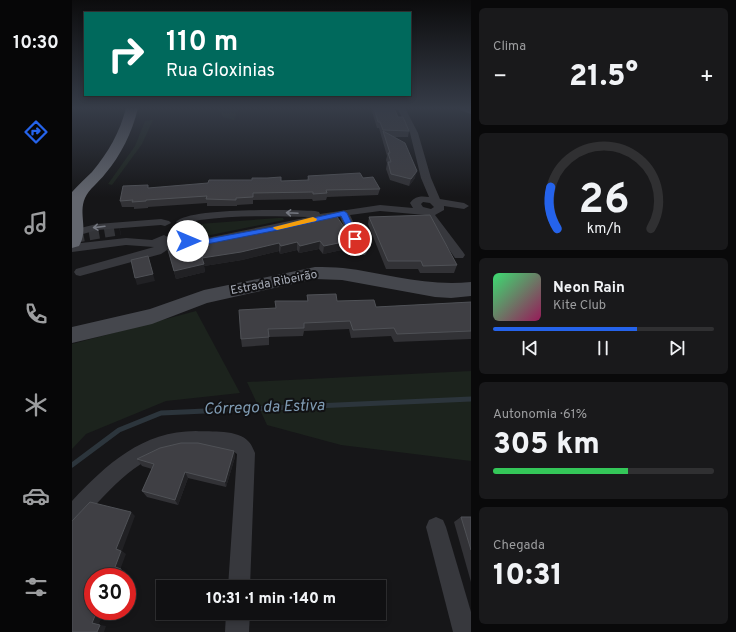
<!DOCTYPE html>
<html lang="pt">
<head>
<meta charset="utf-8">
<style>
  :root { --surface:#101012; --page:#19191b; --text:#f1f3f6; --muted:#9c9d9f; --line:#303032; --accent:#2563eb }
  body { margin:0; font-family:Overpass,sans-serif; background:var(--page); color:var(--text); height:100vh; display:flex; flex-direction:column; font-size:15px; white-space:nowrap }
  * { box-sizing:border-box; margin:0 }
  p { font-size:13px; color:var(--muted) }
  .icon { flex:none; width:22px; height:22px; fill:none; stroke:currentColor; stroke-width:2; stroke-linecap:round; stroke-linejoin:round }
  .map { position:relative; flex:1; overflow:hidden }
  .drawer { display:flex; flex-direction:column; gap:8px; padding:8px; background:#09090a; width:265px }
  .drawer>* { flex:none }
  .top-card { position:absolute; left:12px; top:12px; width:327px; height:84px; border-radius:0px; box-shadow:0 2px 6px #0003,0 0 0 1px var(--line); background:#00695c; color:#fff; overflow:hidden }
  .speed { position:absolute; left:12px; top:568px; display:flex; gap:8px; font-size:20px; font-weight:700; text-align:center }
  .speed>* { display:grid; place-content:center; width:52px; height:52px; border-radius:50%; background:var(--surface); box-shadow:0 2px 6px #0003,0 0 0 1px var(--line); line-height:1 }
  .speed .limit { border:6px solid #d22; background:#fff; color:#111 }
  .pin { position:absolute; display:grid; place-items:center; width:34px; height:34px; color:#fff; margin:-17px; border:2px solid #fff; border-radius:50%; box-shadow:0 1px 4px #0007 }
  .me { position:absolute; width:44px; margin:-22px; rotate:90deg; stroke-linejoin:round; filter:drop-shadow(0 0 3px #0008) }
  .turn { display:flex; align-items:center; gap:14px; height:84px; padding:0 16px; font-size:18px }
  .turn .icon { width:52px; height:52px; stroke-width:2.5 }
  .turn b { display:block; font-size:28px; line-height:34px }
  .big { font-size:30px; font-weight:800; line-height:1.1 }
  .drawer .card { flex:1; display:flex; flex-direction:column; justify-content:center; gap:6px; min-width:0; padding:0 14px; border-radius:6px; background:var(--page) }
  .drawer .dial { align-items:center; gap:0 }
  .dial svg { height:104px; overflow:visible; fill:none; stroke:var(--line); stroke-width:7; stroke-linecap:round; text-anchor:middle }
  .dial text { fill:var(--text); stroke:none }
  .song { display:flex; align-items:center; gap:12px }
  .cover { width:48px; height:48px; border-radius:6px; background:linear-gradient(135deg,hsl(140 70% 55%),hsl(330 70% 35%)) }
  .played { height:4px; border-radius:2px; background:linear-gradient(90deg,var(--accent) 65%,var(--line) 65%) }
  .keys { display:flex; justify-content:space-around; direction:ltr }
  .heat { display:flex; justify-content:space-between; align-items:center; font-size:22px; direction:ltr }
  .charge { height:6px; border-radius:3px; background:linear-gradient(90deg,#34c759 61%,var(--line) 0) }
  .trip { position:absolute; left:84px; top:580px; width:230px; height:40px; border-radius:0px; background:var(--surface); box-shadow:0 2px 6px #0003,0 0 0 1px var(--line); font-weight:800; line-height:40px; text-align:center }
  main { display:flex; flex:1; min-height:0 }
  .dock { display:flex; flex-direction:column; width:72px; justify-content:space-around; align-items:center; background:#060607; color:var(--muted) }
  .dock .icon { width:28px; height:28px }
  .dock .selected { color:var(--accent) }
  .dock b { font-size:18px; color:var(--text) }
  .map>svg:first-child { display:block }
  .green { fill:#1c231d }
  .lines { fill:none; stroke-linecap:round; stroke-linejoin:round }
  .stream { stroke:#2c353c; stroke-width:5 }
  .street-tunnel { stroke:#333438; stroke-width:10; stroke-dasharray:10 5.5; stroke-linecap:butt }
  .street { fill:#37383d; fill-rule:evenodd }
  .secondary { fill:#45474d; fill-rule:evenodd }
  .highway { fill:#63666e; fill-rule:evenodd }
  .wall { fill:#323236 }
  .shaded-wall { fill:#212124 }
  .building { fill:#3f3f44; stroke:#4f5156 }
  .oneway { stroke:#757881 }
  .route { fill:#2563eb; stroke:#184099 }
  .slow { fill:#f59e0b }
  .labels { text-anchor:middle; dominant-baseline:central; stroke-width:4; stroke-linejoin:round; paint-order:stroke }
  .street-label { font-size:12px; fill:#a8adb8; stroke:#111113 }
  .near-water-label { font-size:16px; font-style:italic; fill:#7f9bb3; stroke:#111113 }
</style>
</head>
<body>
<main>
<nav class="dock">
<b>10:30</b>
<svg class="icon selected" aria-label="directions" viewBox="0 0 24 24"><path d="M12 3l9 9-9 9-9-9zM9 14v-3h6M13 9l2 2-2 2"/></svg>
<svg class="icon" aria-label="music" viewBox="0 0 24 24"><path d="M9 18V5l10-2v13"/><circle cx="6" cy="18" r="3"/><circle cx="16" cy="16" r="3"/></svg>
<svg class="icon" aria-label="phone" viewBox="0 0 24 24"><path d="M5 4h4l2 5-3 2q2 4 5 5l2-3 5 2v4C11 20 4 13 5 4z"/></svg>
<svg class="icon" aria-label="climate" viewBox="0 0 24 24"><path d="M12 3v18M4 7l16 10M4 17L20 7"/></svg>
<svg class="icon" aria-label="car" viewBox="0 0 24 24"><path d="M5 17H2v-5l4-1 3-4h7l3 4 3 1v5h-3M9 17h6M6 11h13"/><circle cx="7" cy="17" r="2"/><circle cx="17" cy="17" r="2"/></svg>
<svg class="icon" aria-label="filters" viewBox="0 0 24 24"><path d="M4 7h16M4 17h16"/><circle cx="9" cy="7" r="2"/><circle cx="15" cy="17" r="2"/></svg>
</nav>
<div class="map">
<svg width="399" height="632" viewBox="0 0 399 632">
  <rect width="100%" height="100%" fill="#161618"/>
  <g class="green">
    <path d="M146 108H167L162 120 151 117Z"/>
    <path d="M81 120 70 144 40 185 36 184 63 146 73 121Z"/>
    <path d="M206 218H211L212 220 129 237 122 236 119 233V229L127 224Z"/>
    <path d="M124 311 168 393 94 401 14 434 0 449V344Z"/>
    <path d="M399 371V461L269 445 195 425 175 382Z"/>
  </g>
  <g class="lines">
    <path class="stream" d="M0 465 47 430 89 413 399 399"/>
    <path class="street-tunnel" d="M2 238 48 230"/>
    <g class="street">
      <path d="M325 108H333L346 133 359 178 368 199 392 203 397 206 392 209 372 206V210L363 215 391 252 393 255 391 258H383L353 215 308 211 278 215 295 252 293 255H285L283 252 268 217 130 247 104 244 89 254 8 276 4 275 2 272 4 269 82 247 54 245 0 252V244L54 238 80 240 92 235 97 238 102 236 130 239 237 217C202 216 163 215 128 220 122 221 116 224 110 225L104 222C116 207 221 210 243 211L247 212 248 214 308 205 341 208 338 203C343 196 349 196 357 197L349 178 338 133ZM351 202 358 203 362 207 359 209 351 207 349 204Z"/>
      <path d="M387 108 399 109V114L388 110Z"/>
      <path d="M89 219 97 221 99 223 93 226 89 225 25 230 4 236 0 234V230L25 224Z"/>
      <path d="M124 431C139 432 166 429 177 442 180 445 181 449 183 453L178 587H156L165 454 161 451C84 436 55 470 7 523L0 526V501C35 464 70 431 124 431Z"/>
      <path d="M364 517 371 520 374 527 399 612V632H381L354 527 357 520Z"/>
      <path d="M154 613H178L177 632H153Z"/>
    </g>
    <path class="secondary" d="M243 267C252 267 262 267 271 268 314 273 355 287 399 282V296L379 298 363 297 270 280 243 279 135 303 80 324 0 343V327L78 309 132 290Z"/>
    <path class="highway" d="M54 108H66C60 133 49 155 33 174 27 182 17 189 13 198 6 214 17 230 7 246L0 248V192C6 185 13 179 20 172 36 153 48 132 54 108Z"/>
  </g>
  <g class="wall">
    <path d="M299 108H322L326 117 337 131 336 137H322L343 178 337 186 318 180 314 169 315 163 314 160 315 156 307 128H305Z"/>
    <path d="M236 176 291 178 308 189 306 195 255 197 254 200 241 201 240 199 181 200V204L165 205V206H135V203L76 207V208L62 209V207H50L48 201 77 188 209 181 235 180Z"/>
    <path d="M297 217 385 265 382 273H348L346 269H314L296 224Z"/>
    <path d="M240 218 281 240 279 248 251 254 247 249 227 253 225 250 208 254 207 251 170 260 132 266 133 272 104 279 96 250 163 238 239 221Z"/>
    <path d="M235 295 265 301 304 307 399 302V339L322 342 319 336 279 338 277 329 232 331 231 336 197 337V345L170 347 169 339 203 308 235 301Z"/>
    <path d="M162 451 163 457 154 487 116 478 106 505 75 497 70 491 80 469 70 466 65 459Z"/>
    <path d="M389 517H399V582L382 522Z"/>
  </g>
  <g class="shaded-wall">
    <path d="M345 171 343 178 337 186 339 179Z"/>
    <path d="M281 240 279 248 251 254 252 246Z"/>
    <path d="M248 241 247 249 227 253 228 246Z"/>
    <path d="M225 242V250L208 254 209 246Z"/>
    <path d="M207 243V251L170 260 132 266 133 272 104 279 102 271 130 258Z"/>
    <path d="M76 256 83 281 65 285 63 278Z"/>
    <path d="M162 451 163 457 154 487 153 482Z"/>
    <path d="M113 472 116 478 106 505 103 500Z"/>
    <path d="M59 512 63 516 50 551 54 554 48 570 43 567 44 549Z"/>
    <path d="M49 569 54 572 52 577H46Z"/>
    <path d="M25 611H32L27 624 20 623Z"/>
    <path d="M28 625 34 626 32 632H25Z"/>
  </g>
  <g class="building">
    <path d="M302 108H322L326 117H331L337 131 311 130 308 122H306Z"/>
    <path d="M311 131 333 143 345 171 339 179 319 174 316 162H319L316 153H318Z"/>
    <path d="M288 173 291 178 301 177 308 189 254 190 255 193 241 194V192L181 193V197L164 198V200L134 199 135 196 74 200V201L60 202 61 200 48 201 51 186 76 185V188L136 183 137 180H180V178H195L209 177V181L237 180 236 176Z"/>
    <path d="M263 214 281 240 252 246 248 241 228 246 225 242 209 246 207 243 169 252 130 258 132 264 102 271 96 250 124 244 125 245 163 238 241 221 240 218Z"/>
    <path d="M358 215 385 265 351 266 349 261H316L297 217Z"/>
    <path d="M76 256 81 274 63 278 59 260Z"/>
    <path d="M264 294 265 301 302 300 304 307 399 302V331L325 334 322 328 281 330 278 321 232 323V328L196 329 197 337 169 339 167 310 204 308 203 301H236L235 295Z"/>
    <path d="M109 443H126L162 451 153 482 113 472 103 500 70 491 82 464 65 459 88 448Z"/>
    <path d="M18 502 59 512 44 549 49 551 43 567 49 569 46 577H21V611H25L20 623 28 625 25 632H0V521Z"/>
    <path d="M389 517H399V550Z"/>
  </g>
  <defs><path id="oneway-shaft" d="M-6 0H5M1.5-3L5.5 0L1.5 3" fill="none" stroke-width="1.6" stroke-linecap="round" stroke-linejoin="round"/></defs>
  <g class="oneway">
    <use href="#oneway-shaft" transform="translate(220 213) rotate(-177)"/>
    <use href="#oneway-shaft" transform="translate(27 227) rotate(173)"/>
  </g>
  <linearGradient id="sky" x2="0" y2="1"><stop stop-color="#0c0c0d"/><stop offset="0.55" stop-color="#363c48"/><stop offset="1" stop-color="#363c48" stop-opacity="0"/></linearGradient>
  <rect width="399" height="197" fill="url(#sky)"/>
  <path class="route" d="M272 211 275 213 287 239 286 240H281L269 216 206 230 130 245 116 244 112 241 116 239 130 240 206 226Z"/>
  <path class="slow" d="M241 217 245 219 244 221 205 230 201 228 202 227Z"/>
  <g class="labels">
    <g class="street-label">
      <text transform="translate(202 283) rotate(-11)">Estrada Ribeirão</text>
    </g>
    <g class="near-water-label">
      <text transform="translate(192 408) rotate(-2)">Córrego da Estiva</text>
    </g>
  </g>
</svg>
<div class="speed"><div class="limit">30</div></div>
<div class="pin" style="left:283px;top:239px;background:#d93025"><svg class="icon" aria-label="arrive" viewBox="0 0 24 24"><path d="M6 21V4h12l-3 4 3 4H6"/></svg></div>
<svg class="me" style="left:116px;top:241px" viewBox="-20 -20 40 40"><circle r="19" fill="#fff"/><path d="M0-13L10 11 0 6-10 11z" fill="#2563eb"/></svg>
<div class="trip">10:31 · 1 min · 140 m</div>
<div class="top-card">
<div class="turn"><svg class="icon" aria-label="right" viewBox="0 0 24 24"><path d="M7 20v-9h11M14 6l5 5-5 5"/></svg><div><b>110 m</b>Rua Gloxinias</div></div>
</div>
</div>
<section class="drawer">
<div class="card"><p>Clima</p>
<div class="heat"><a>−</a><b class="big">21.5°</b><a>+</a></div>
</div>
<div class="card dial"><svg viewBox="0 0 100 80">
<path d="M14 69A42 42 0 1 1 86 69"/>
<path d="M14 69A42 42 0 0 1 9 37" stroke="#2563eb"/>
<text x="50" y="56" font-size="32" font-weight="700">26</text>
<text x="50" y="72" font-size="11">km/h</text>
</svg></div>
<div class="card">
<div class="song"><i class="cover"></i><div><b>Neon Rain</b><p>Kite Club</p></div></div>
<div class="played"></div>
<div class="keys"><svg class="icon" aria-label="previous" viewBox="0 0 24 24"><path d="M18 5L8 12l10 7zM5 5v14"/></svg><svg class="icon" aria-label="pause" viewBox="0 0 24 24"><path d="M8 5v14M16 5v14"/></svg><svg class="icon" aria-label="next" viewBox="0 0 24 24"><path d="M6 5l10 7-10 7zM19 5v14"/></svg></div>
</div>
<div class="card"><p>Autonomia · 61%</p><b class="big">305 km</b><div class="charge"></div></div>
<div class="card"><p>Chegada</p><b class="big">10:31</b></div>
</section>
</main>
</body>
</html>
